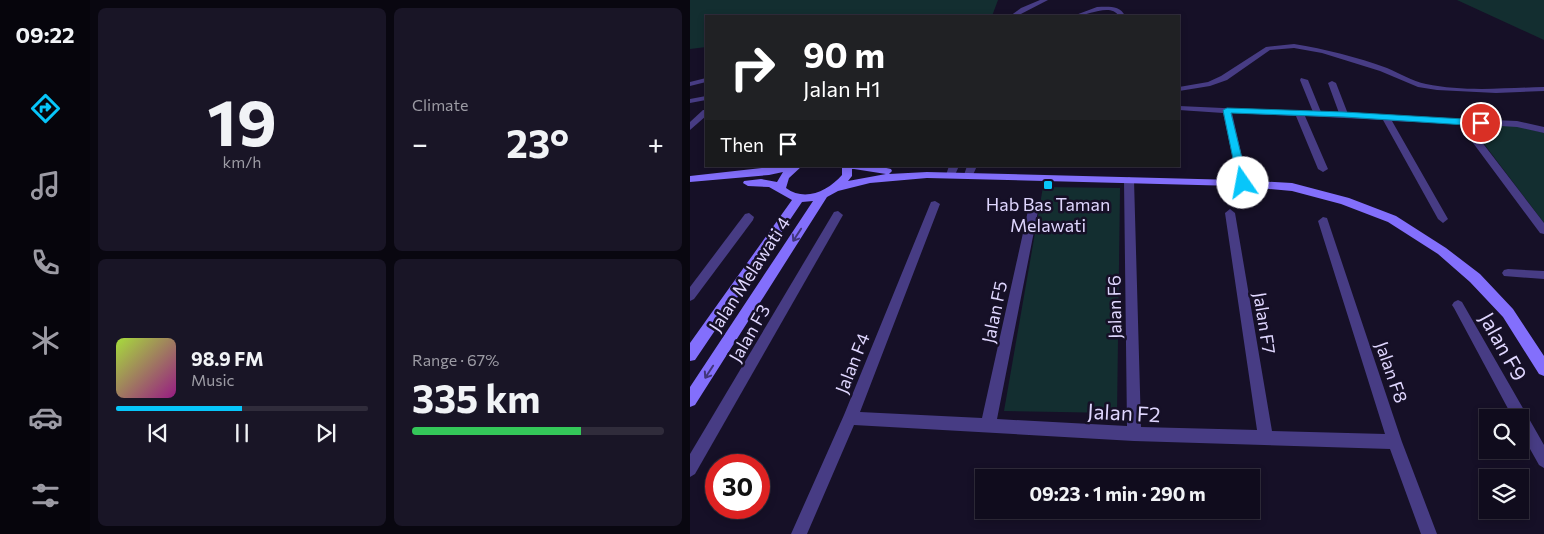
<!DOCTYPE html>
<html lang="en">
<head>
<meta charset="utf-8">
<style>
  :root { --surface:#100c1d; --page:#191526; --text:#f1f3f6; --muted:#9c9ba4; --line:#302c3b; --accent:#07c6fa }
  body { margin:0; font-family:Commissioner,sans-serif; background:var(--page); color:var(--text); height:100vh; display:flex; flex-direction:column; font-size:19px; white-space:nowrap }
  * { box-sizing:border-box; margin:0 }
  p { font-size:16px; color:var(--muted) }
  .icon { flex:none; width:28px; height:28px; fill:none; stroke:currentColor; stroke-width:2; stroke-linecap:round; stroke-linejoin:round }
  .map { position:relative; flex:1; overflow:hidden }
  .panel { display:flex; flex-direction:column; gap:8px; padding:8px; background:#090710; width:600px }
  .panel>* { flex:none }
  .top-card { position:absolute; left:15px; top:15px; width:475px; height:152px; border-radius:0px; box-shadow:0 2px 8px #0003,0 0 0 1px var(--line); background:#202124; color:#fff; overflow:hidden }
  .controls { position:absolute; left:789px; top:409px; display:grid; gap:10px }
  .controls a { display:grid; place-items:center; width:50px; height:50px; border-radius:0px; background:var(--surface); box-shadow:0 2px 8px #0003,0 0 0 1px var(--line); font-size:25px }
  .speed { position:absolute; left:15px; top:454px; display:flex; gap:10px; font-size:25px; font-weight:700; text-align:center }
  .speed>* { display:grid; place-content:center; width:65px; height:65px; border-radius:50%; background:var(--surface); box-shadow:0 2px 8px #0003,0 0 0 1px var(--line); line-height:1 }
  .speed .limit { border:8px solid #d22; background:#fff; color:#111 }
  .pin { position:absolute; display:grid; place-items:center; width:42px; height:42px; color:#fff; margin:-21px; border:2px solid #fff; border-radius:50%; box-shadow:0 1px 5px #0007 }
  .me { position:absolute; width:55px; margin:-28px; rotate:348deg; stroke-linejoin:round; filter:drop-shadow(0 0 4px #0008) }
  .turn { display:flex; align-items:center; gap:18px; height:105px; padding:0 15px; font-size:22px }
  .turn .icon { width:65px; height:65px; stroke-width:2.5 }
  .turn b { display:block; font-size:35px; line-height:42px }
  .then { display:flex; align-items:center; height:48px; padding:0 15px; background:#0003; gap:10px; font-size:19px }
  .big { font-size:38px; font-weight:700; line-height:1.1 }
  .panel .card { flex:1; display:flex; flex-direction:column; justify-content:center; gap:8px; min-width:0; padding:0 18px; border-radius:8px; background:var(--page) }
  .panel .dial { align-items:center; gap:0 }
  .dial b { font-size:65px; line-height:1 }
  .song { display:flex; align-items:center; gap:15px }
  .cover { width:60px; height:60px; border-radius:8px; background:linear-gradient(135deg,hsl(80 70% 55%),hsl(310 70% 35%)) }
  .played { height:5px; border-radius:2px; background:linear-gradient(90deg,var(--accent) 50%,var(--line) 50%) }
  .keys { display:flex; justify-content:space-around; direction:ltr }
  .heat { display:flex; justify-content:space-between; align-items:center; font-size:28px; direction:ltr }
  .charge { height:8px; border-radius:4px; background:linear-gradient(90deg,#34c759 67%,var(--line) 0) }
  .panel .tiles { flex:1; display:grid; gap:8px; grid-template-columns:repeat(2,1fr) }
  .trip { position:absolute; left:285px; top:469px; width:285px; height:50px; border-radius:0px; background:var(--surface); box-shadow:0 2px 8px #0003,0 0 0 1px var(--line); font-weight:700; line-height:50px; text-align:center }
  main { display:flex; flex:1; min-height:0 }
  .menu { display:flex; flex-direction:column; width:90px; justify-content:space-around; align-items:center; background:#06050c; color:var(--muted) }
  .menu .icon { width:35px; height:35px }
  .menu .on { color:var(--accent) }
  .menu b { font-size:22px; color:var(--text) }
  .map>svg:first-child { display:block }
  .green { fill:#132e30 }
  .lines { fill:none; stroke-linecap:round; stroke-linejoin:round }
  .street { fill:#473c84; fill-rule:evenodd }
  .secondary { fill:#836ffc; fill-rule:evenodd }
  .oneway { stroke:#42367c }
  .route { fill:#07c6fa; stroke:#0581a2 }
  .poi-dot { fill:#07c6fa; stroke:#161027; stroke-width:2 }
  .labels { text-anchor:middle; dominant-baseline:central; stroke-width:5; stroke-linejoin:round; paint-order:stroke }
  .poi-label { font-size:18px; fill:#dfd6fe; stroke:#161027 }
  .street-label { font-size:18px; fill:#dfd6fe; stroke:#161027 }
  .near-street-label { font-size:21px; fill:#dfd6fe; stroke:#161027 }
</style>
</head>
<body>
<main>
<nav class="menu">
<b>09:22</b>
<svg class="icon on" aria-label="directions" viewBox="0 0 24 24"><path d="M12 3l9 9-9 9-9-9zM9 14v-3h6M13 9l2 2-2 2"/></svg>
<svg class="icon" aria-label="music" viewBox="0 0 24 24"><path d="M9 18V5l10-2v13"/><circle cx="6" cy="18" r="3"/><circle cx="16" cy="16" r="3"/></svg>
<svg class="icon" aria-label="phone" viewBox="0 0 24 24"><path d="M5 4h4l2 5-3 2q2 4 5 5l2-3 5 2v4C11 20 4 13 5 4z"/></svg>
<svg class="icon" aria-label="climate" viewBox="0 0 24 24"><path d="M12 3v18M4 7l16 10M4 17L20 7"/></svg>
<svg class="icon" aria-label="car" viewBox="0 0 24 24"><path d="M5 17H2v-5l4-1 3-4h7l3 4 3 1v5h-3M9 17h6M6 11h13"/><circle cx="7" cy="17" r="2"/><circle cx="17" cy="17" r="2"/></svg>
<svg class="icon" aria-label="filters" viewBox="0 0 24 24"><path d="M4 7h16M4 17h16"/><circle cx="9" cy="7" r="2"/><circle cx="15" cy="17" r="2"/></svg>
</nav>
<section class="panel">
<div class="tiles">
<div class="card dial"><b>19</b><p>km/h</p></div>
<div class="card"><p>Climate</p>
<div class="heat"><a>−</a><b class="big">23°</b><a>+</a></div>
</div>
<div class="card">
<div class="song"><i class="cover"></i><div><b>98.9 FM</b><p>Music</p></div></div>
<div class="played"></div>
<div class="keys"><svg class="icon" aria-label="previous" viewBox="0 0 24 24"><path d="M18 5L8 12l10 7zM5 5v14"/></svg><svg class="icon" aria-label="pause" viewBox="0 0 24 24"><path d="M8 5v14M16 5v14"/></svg><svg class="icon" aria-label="next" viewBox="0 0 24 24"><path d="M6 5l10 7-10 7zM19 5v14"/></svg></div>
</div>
<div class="card"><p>Range · 67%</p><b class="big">335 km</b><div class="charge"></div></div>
</div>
</section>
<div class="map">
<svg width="854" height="534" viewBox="0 0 854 534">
  <rect width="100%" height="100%" fill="#161027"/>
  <g class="green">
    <path d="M0 0H308L302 16H16V47L0 49Z"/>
    <path d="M767 0H854V40Z"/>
    <path d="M779 124 827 126 854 133V223Z"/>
    <path d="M353 187 430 188 427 413 314 411Z"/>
  </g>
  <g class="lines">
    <g class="street">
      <path d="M350 0H358L327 16H320L331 8Z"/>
      <path d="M407 7C418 7 430 5 435 16H429C420 2 396 17 383 16Z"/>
      <path d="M604 44C635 49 667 57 697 68 709 73 722 81 736 84 774 92 815 88 854 87V91L806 93 747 90 728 87 690 71 632 53 604 48 580 50 537 80 520 86 489 91V87L518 82 531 76 576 47Z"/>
      <path d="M16 78V82L0 86V82Z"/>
      <path d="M611 78 618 80 631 112 649 113 638 83 642 81 646 83 658 114 827 121 854 127V133L827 127 778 124 854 223V234L850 233 769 124 702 121 758 219 753 223 748 219 693 120 615 116 638 169 633 172 628 169 606 116 542 113 558 183 553 186 548 183 533 113 489 110V106L623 112 610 80Z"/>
      <path d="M16 96V100L0 103V99Z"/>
      <path d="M13 110H16V116L0 130V122Z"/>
      <path d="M259 166H269L264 177 261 178 256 175Z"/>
      <path d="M277 166H287L282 177 279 178 274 175Z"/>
      <path d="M439 177 444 180 451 427 567 430 535 213 540 209 545 213 582 431 695 434 628 221 633 217 637 218 712 442 747 534H731L700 449 444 441 164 425 117 534H101L154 415 241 202 245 201 250 204 170 412 292 418 339 206 344 203 349 206 307 419 437 426 434 180Z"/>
      <path d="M148 211 153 215 5 474 0 477V454L144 212Z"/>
      <path d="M59 213 64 217 63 220 4 299 0 301V287L55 214Z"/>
      <path d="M818 269 854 271V279L814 276 812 273 814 270Z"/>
      <path d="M768 300 772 302 854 445V468L849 465 830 431V418H823L764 308 762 305 764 302Z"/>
    </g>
    <path class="secondary" d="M89 166H112L99 178 96 188C115 202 138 191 152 175V166H187L201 169 202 171 199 174 237 172 546 180 602 183 659 198 706 216 756 248 790 274 823 309 854 356V376L849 374 813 317 780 282 748 254 698 222 651 204 602 191 546 186 237 178 180 183 148 191 137 197 5 405 0 407V387L123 201 112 202 5 360 0 361V343L102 200 79 187 58 186 53 183 54 181 71 179 87 182 93 172 79 175 0 182V176ZM162 169H164L196 174 158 181 162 176Z"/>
  </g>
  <defs><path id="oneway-shaft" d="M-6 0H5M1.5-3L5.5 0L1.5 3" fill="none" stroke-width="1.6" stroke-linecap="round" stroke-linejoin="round" transform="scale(1.25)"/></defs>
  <g class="oneway">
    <use href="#oneway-shaft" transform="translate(107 235) rotate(123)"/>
    <use href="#oneway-shaft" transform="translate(19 372) rotate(123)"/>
  </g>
  <path class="route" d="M537 108 654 112 791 120 795 123 791 126 654 117 541 113 558 183 553 186 548 183 533 110Z"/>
  <rect class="poi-dot" x="353" y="180" width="10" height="10" rx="2.5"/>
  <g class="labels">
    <g class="poi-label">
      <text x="358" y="204">Hab Bas Taman<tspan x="358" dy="21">Melawati</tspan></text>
    </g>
    <g class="street-label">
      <text transform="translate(59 274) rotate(-57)">Jalan Melawati 4</text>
      <text transform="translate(424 307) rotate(-91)">Jalan F6</text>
      <text transform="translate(304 312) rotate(-78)">Jalan F5</text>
      <text transform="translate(575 323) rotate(81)">Jalan F7</text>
      <text transform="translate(59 333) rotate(-60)">Jalan F3</text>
      <text transform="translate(162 363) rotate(-68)">Jalan F4</text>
      <text transform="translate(702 372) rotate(71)">Jalan F8</text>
    </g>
    <g class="near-street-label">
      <text transform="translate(814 346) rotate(61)">Jalan F9</text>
      <text transform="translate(434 412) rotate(3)">Jalan F2</text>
    </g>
  </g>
</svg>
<div class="controls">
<a><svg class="icon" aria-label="search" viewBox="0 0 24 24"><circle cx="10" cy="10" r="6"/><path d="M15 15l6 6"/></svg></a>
<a><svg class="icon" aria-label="layers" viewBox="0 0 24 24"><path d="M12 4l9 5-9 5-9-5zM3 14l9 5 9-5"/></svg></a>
</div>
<div class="speed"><div class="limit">30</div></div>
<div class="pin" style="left:791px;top:123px;background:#d93025"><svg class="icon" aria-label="arrive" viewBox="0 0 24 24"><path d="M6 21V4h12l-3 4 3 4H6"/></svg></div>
<svg class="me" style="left:553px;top:183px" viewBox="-20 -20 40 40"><circle r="19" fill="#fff"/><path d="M0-13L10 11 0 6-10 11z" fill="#07c6fa"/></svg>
<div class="trip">09:23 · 1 min · 290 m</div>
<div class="top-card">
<div class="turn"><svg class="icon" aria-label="right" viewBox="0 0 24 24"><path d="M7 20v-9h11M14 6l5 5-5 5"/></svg><div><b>90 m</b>Jalan H1</div></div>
<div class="then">Then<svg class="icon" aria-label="arrive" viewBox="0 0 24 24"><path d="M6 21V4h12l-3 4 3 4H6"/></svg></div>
</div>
</div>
</main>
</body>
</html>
